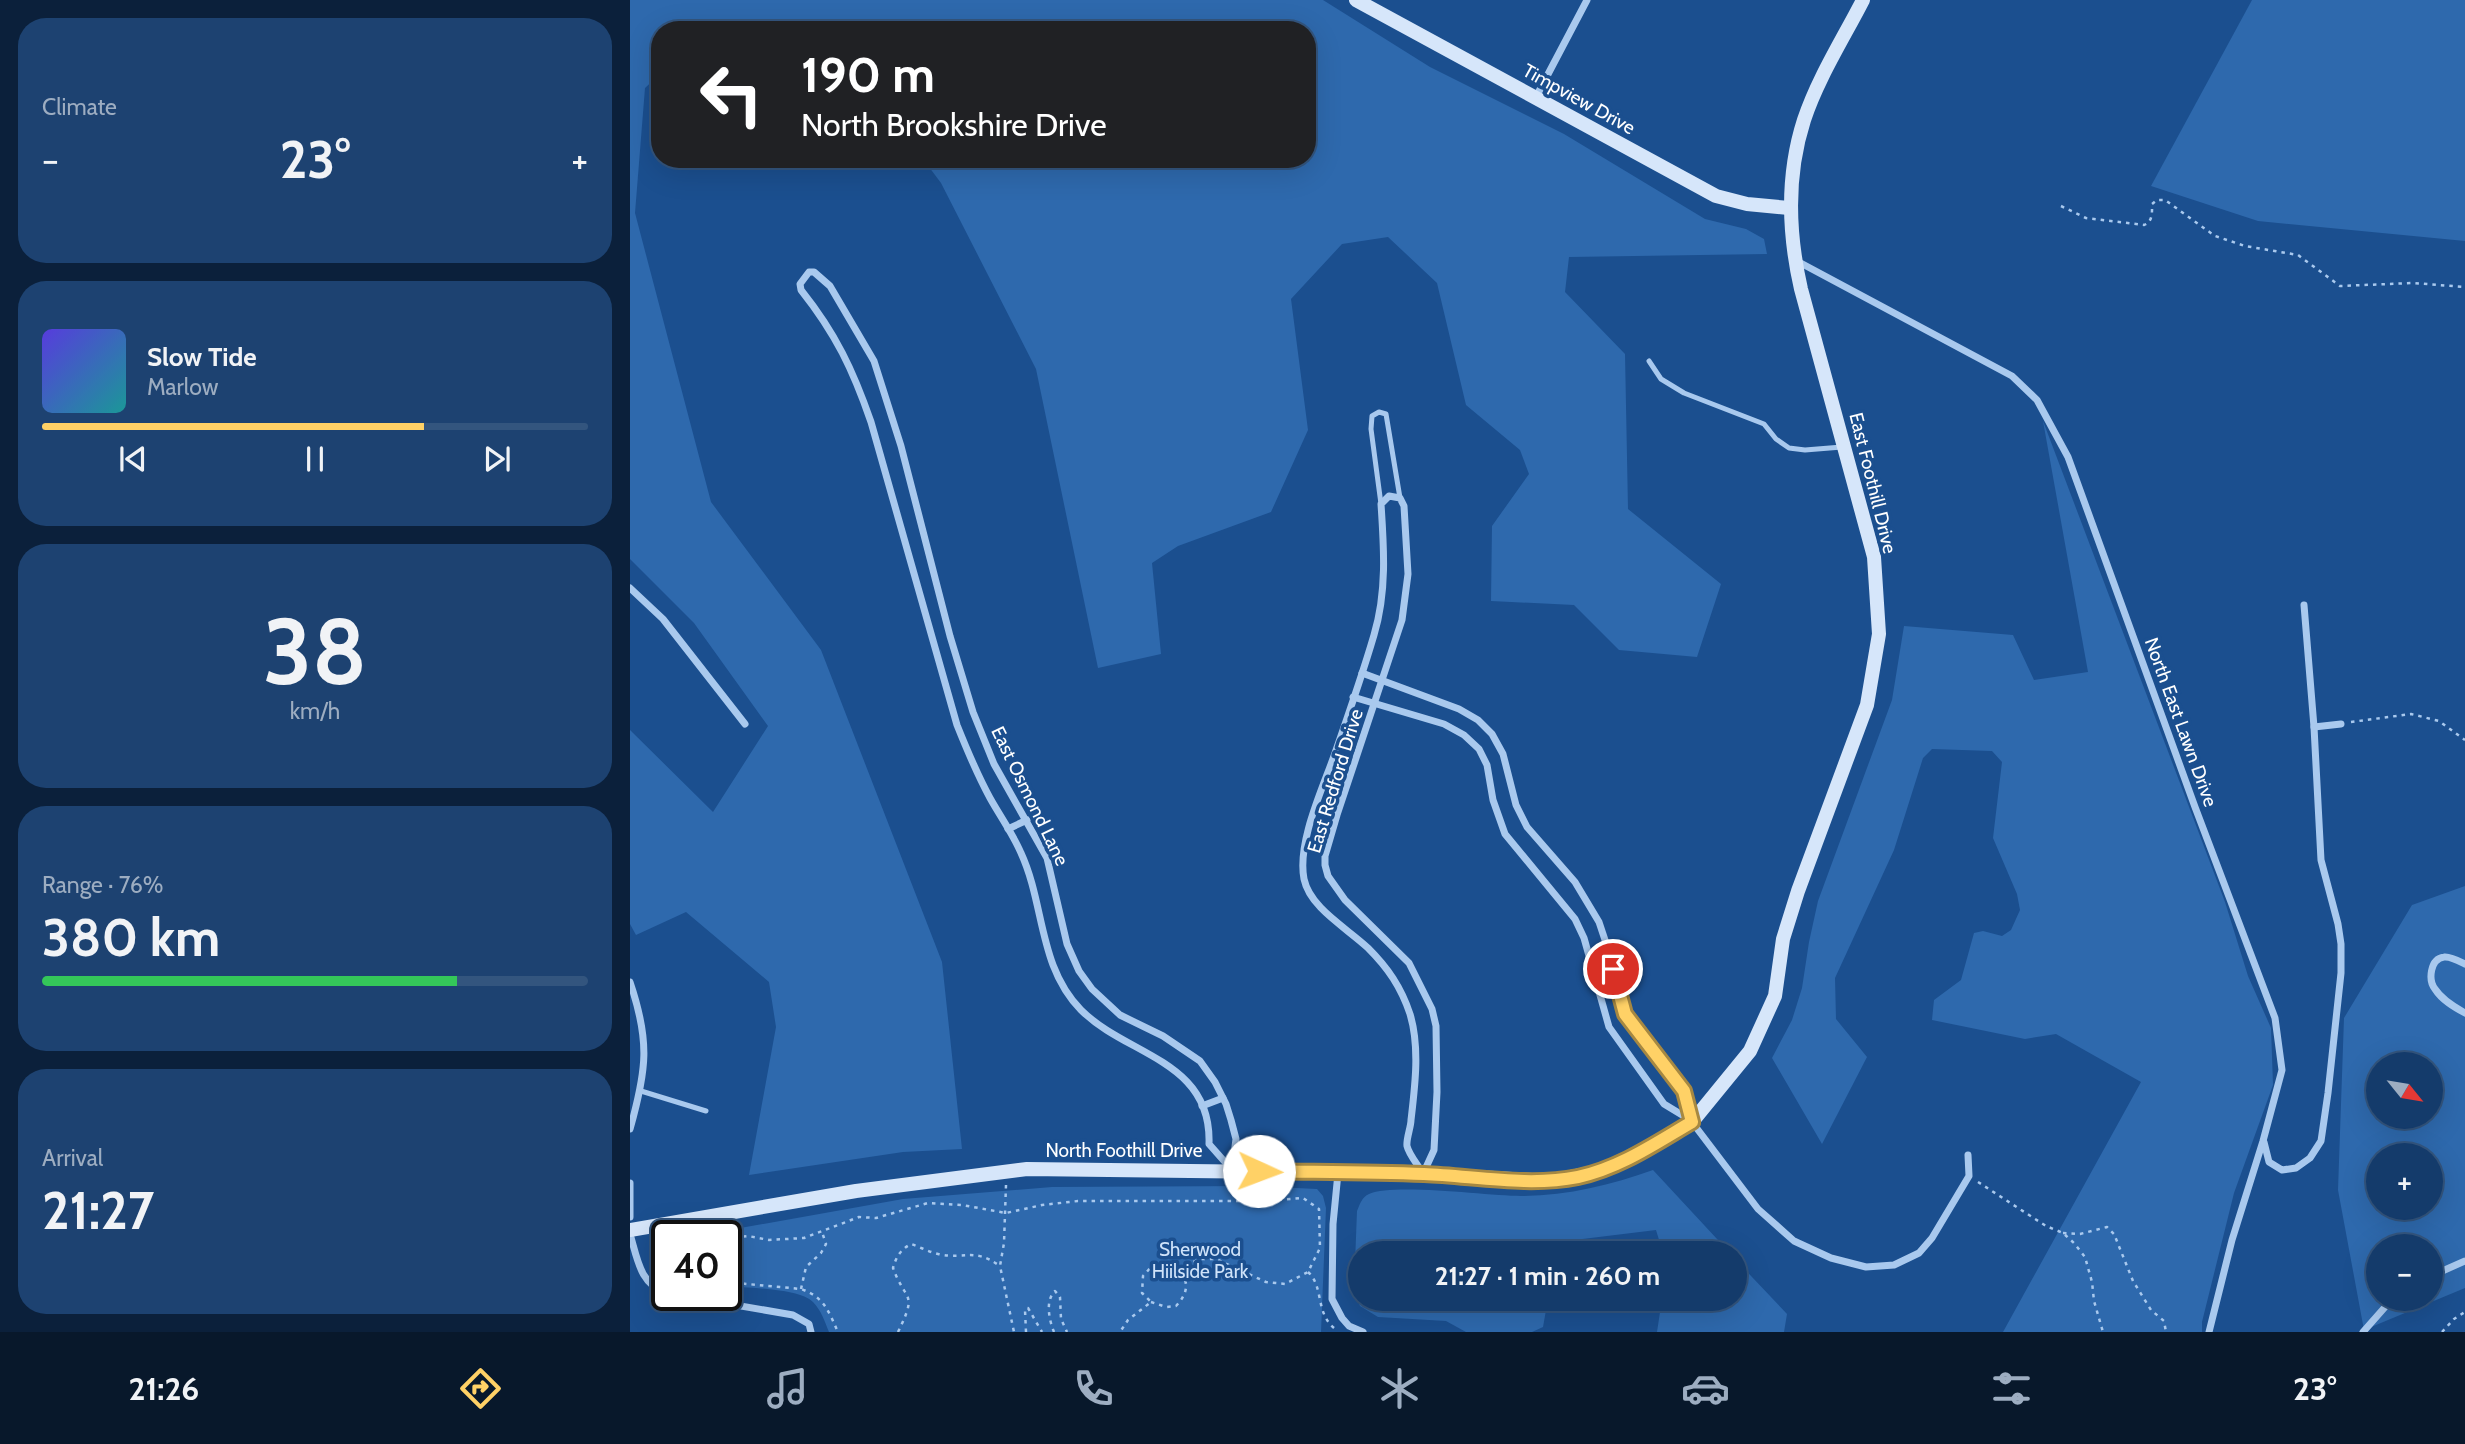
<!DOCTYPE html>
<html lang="en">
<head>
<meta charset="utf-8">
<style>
  :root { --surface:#143b6b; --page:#1d4271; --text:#f1f3f6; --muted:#9dadc1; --line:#33557e; --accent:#ffd166 }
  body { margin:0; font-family:Cabin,sans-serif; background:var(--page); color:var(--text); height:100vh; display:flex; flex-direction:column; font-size:26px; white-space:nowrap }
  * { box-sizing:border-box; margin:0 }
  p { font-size:23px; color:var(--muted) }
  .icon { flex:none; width:38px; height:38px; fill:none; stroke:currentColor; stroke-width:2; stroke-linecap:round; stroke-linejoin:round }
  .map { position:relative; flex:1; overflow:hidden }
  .drawer { display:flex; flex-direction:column; gap:18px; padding:18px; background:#0b203b; width:630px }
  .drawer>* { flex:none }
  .hud { position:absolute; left:21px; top:21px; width:665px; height:147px; border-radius:28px; box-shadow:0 7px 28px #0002,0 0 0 2px var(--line); background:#202124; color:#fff; overflow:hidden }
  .needle { width:46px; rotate:120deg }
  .tools { position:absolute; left:1736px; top:1052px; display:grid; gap:14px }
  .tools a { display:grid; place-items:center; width:77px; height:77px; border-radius:50%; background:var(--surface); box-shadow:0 7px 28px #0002,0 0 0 2px var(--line); font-size:35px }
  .speed { position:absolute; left:21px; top:1220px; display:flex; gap:14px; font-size:35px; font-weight:700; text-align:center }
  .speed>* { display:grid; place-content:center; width:91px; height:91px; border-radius:50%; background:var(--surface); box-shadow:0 7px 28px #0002,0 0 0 2px var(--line); line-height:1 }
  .speed .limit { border:4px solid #111; border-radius:10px; background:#fff; color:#111 }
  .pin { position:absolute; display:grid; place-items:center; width:60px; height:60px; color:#fff; margin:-30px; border:4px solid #fff; border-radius:50%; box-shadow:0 2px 7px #0007 }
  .me { position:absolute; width:77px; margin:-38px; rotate:92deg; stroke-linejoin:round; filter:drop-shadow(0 0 5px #0008) }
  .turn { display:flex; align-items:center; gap:24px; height:147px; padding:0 35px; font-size:32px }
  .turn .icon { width:91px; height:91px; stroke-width:2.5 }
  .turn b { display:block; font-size:49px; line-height:60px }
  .big { font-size:52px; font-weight:800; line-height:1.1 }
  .drawer .card { flex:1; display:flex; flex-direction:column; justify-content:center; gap:10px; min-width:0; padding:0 24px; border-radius:28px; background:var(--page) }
  .drawer .dial { align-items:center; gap:0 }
  .dial b { font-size:91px; line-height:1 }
  .song { display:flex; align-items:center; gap:21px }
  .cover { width:84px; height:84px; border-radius:10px; background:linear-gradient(135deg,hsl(250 70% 55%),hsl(180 70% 35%)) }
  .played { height:7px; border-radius:4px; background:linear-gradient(90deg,var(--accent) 70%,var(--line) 70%) }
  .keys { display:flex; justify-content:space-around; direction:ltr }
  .heat { display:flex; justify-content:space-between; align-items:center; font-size:38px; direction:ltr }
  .charge { height:10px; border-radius:5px; background:linear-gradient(90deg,#34c759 76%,var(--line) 0) }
  .trip { position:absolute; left:718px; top:1241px; width:399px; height:70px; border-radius:35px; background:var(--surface); box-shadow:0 7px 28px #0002,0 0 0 2px var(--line); font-weight:800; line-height:70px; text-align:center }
  .tab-bar { display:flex; height:112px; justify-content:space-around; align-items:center; background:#08182b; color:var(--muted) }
  .tab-bar .icon { width:49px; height:49px }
  .tab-bar .on { color:var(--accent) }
  .tab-bar b { font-size:32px; color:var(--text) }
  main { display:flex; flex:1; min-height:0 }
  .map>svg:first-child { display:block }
  .green { fill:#2e69ad; fill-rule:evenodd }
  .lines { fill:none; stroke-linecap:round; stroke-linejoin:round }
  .path { stroke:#a9c9ee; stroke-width:2.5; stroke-dasharray:3.5 5; stroke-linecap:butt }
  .lane { stroke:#a9c9ee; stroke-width:5 }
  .street { stroke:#a9c9ee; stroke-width:7 }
  .secondary { stroke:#d6e6fa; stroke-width:14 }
  .route-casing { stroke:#a68842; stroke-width:18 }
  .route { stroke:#ffd166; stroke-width:12 }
  .labels { text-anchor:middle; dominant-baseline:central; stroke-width:7; stroke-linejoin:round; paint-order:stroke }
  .street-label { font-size:19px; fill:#fff; stroke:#1b4f8f }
  .park-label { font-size:19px; fill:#cfe3fa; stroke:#1b4f8f }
</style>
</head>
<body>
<main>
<section class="drawer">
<div class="card"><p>Climate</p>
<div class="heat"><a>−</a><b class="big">23°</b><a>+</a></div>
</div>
<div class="card">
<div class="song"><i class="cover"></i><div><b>Slow Tide</b><p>Marlow</p></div></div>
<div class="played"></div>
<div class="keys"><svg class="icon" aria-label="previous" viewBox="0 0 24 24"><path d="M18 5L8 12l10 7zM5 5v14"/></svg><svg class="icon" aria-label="pause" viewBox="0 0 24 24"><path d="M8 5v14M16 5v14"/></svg><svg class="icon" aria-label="next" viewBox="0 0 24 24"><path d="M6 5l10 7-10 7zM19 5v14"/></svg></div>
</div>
<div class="card dial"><b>38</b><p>km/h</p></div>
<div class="card"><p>Range · 76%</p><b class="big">380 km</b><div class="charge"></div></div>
<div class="card"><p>Arrival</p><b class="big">21:27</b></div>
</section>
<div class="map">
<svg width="1835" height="1332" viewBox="0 0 1835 1332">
  <rect width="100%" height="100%" fill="#1b4f8f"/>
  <g class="green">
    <path d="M0 0H693L800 67 934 134 1075 219 1116 229 1134 239 1137 254 939 257 935 292 995 354 998 509 1091 584 1067 657 989 650 944 605 861 601 862 526 899 474 890 450 836 405 807 283 758 237 712 244 661 299 678 430 641 512 548 546 522 563 531 654 468 668 406 369 311 183 293 159H677V30H30V74L15 88 5 213 81 502 191 650 312 962 332 1149 273 1152 119 1175 146 1027 139 982 56 912 6 935 0 924V730L83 812 138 726 64 623 0 559Z"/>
    <path d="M1622 0H1835V241L1628 221 1521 186Z"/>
    <path d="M1413 421 1595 902 1618 976 1641 1028 1643 1085 1604 1193 1572 1322V1332H1373L1511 1082 1426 1034 1395 1039 1302 1020 1304 1000 1331 980 1344 933 1353 931 1372 936 1381 930 1390 910 1387 894 1363 838 1372 762 1362 751 1302 749 1293 758 1264 850 1205 978 1206 1019 1237 1057 1192 1144 1142 1058 1162 1020 1172 988 1179 942 1188 901 1262 700 1274 626 1383 635 1404 680 1458 672Z"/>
    <path d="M1835 886V1288L1734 1330 1708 1190 1714 1018 1782 905ZM1748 1064H1801V1116H1748ZM1748 1155H1801V1208H1748ZM1748 1246H1801V1298H1748Z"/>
    <path d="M1023 1170 1100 1253H1033L1026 1230 928 1242 926 1253H730V1298L918 1299 913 1327 902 1332H836L816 1321 748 1317 730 1306 724 1290 727 1211C730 1204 732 1197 739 1194 765 1183 858 1196 891 1196 936 1196 981 1185 1023 1170Z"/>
    <path d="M625 1186 687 1189 693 1196 696 1208 691 1332H199C195 1322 191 1310 183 1302 169 1288 117 1288 96 1286V1236L71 1235 273 1199 422 1187Z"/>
    <path d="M1104 1258 1157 1314 1154 1332H1027L1032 1299 1104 1298Z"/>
  </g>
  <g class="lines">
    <g class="path">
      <path d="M1431 206 1456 218 1514 225C1523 222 1522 212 1522 204L1527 200H1535L1585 236 1615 246 1668 255 1710 286 1783 283 1835 287"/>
      <path d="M1721 722 1781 714 1809 721 1835 740"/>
      <path d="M1348 1182 1416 1226 1433 1233 1444 1243 1455 1257 1462 1282 1464 1301 1473 1332"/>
      <path d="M376 1185 374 1243 370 1266 384 1332"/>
      <path d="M1433 1233 1450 1234 1477 1227 1484 1234 1503 1281 1521 1310 1534 1321 1536 1332"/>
      <path d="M96 1238 118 1236 139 1240 174 1238 229 1217 246 1218 298 1203 332 1205 376 1213 412 1205 448 1201H636L673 1198 689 1209 690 1248 678 1272 655 1284 636 1282 586 1259H570L550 1268 538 1265H523L513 1276 512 1293 521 1302 498 1320 490 1332"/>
      <path d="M37 1248 31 1251V1269L37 1273"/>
      <path d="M678 1272C694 1286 685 1312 704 1328"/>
      <path d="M96 1282 171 1289C194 1297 198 1310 208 1332"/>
      <path d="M171 1289 176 1267 191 1253 196 1244 192 1232"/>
      <path d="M521 1302 536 1307 546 1306C558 1293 559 1284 550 1268"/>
      <path d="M268 1332C288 1291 276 1303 263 1268 266 1257 271 1249 281 1244 290 1247 299 1252 308 1254 336 1260 343 1247 370 1266"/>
      <path d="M396 1332 395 1310 398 1308 412 1332"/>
      <path d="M424 1332C419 1320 415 1300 425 1291L430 1297 431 1319 437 1332"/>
      <path d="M1812 1332 1824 1319 1835 1312"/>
    </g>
    <g class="lane">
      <path d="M1019 361 1031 379 1054 393 1134 424 1146 439 1159 448 1175 450 1212 447"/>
      <path d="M751 504 741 429 742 416 749 412 756 414 770 498"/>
      <path d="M11 1091 76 1111"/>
    </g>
    <g class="street">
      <path d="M906 97 957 0"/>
      <path d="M1165 260 1382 376 1407 400 1438 457 1565 807 1645 1018 1652 1070 1633 1141 1602 1240 1579 1332"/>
      <path d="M179 272H184L200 286 244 361 271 446 320 636 343 712 364 764 417 858 437 944 449 971 462 989 490 1015 533 1036 570 1061 585 1082 596 1104 601 1120 606 1139 602 1170 579 1144C582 1060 497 1056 451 1010 408 966 415 905 391 853 383 834 370 816 360 798 347 774 337 750 327 725L241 422C223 370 206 334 171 290L170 284Z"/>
      <path d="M759 496 770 498 774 506 778 574 772 620 707 815 695 856V865L698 876 715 900 779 963 802 1009 806 1026 807 1092 804 1150 793 1174C789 1166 779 1155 777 1146 776 1139 781 1127 781 1120 785 1086 790 1047 780 1014 771 987 758 968 738 948 717 928 680 908 674 879 667 843 692 790 704 756 718 716 732 676 744 635 757 592 754 548 751 504Z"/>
      <path d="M0 588 33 619 115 724"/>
      <path d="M732 673 829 709 848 720 862 734 873 754 886 805 897 827 945 882 969 922 980 955 990 1003 1002 1025 1054 1091 1062 1122 1128 1209 1164 1241 1201 1258 1236 1267 1264 1265 1289 1253 1302 1238 1339 1176 1338 1155"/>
      <path d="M723 697 814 724 834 735 849 749 857 765 863 800 875 834 945 919 954 938 979 1027 1034 1104 1062 1121"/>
      <path d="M1684 727 1711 724"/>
      <path d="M378 829 397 820"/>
      <path d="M1835 964C1829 961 1820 956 1814 957 1800 959 1798 980 1805 989 1812 1000 1824 1007 1835 1013"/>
      <path d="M0 982C20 1041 17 1069 0 1129"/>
      <path d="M572 1106 593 1098"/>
      <path d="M1634 1142 1639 1162 1652 1170 1666 1168 1680 1158 1691 1141 1698 1093 1711 973V944L1708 924 1691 860 1684 727 1674 605"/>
      <path d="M708 1173 703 1224 702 1299 712 1318 719 1326 733 1332"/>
      <path d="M0 1183V1217"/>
      <path d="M0 1234C7 1257 10 1286 37 1293"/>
      <path d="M1801 1276 1835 1261"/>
      <path d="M47 1295 163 1315 179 1324 181 1332"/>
      <path d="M1733 1332 1763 1298"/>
    </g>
    <g class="secondary">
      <path d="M726 0 1086 196 1117 204 1159 208"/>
      <path d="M0 1230 226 1191 397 1169 793 1174 920 1181 970 1171 997 1159 1062 1122 1120 1051 1145 996 1153 939 1168 891 1237 705 1249 634 1244 557 1171 289C1158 232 1156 176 1174 120 1188 78 1213 39 1233 0"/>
    </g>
  </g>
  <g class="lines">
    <defs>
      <path id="route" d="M629 1171C684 1172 739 1172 794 1174 844 1176 898 1187 948 1177 990 1168 1026 1143 1062 1122L1054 1091 995 1014 983 969"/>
    </defs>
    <use href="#route" class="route-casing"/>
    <use href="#route" class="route"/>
  </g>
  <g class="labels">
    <g class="street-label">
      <text transform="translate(949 99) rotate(29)">Timpview Drive</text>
      <text transform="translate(1243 483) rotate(76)">East Foothill Drive</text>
      <text transform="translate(1551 722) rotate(70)">North East Lawn Drive</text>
      <text transform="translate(705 781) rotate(-73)">East Redford Drive</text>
      <text transform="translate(400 796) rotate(64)">East Osmond Lane</text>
      <text x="494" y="1150">North Foothill Drive</text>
    </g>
    <g class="park-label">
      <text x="570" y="1249">Sherwood<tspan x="570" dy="22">Hiilside Park</tspan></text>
    </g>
  </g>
</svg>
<div class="tools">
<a><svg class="needle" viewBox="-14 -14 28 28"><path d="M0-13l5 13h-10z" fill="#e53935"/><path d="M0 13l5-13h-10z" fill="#9dadc1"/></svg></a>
<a>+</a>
<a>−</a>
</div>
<div class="speed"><div class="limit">40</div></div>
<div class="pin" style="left:983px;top:969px;background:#d93025"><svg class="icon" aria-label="arrive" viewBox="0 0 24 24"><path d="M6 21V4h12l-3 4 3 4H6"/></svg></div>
<svg class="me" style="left:629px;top:1171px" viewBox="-20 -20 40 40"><circle r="19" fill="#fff"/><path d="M0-13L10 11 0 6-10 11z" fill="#ffd166"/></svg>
<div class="trip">21:27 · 1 min · 260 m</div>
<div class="hud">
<div class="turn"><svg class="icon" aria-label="left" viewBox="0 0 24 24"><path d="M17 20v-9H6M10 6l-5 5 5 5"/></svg><div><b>190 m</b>North Brookshire Drive</div></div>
</div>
</div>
</main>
<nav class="tab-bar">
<b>21:26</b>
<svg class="icon on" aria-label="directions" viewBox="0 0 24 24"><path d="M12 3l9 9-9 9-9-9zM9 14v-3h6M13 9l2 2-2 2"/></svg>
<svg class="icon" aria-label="music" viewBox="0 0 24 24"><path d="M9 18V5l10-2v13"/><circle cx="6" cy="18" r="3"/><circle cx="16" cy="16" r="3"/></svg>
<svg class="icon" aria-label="phone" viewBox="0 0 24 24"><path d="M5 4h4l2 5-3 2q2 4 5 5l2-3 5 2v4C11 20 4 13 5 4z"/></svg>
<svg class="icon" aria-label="climate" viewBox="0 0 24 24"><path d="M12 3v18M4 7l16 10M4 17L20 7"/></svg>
<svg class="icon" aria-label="car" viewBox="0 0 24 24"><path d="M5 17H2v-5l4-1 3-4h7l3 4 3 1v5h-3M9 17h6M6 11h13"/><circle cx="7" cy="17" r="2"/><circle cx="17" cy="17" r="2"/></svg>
<svg class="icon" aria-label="filters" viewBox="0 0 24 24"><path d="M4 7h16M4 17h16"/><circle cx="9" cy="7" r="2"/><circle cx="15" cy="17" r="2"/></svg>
<b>23°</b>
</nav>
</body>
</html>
